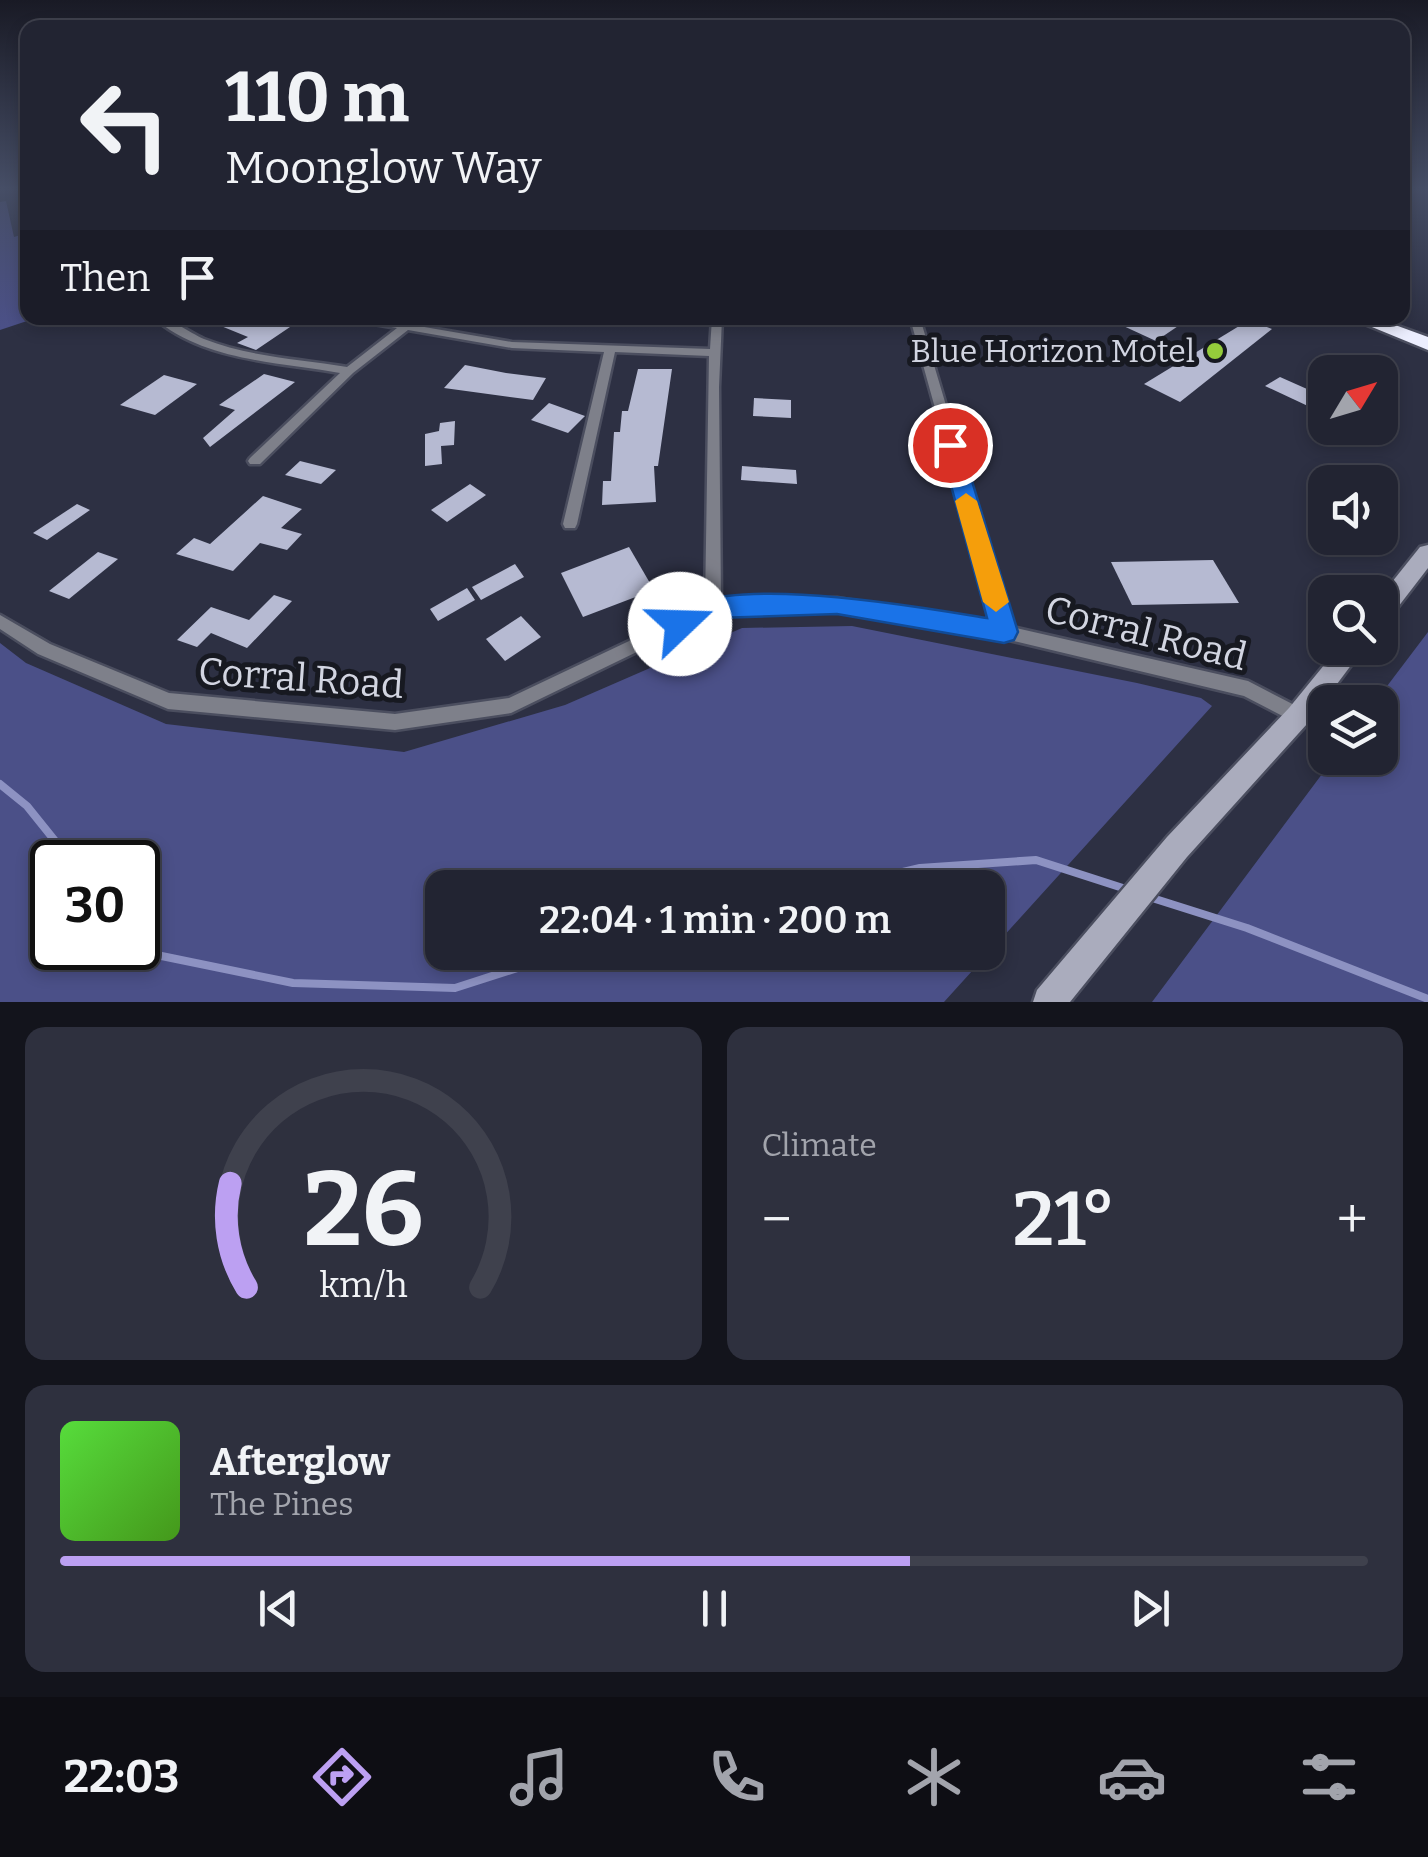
<!DOCTYPE html>
<html lang="en">
<head>
<meta charset="utf-8">
<style>
  :root { --surface:#222432; --page:#2e303e; --text:#f1f3f6; --muted:#a2a4ac; --line:#3f414d; --accent:#bca0f2 }
  body { margin:0; font-family:Bitter,serif; background:var(--page); color:var(--text); height:100vh; display:flex; flex-direction:column; font-size:38px; white-space:nowrap }
  * { box-sizing:border-box; margin:0 }
  p { font-size:32px; color:var(--muted) }
  .icon { flex:none; width:55px; height:55px; fill:none; stroke:currentColor; stroke-width:2; stroke-linecap:round; stroke-linejoin:round }
  .map { position:relative; height:1002px; overflow:hidden }
  .sheet { display:flex; flex-direction:column; gap:25px; padding:25px; background:#13141c; flex:1 }
  .sheet>* { flex:none }
  .hud { position:absolute; left:20px; top:20px; width:1390px; height:305px; border-radius:20px; box-shadow:0 5px 15px #0003,0 0 0 2px var(--line); background:#222432; color:var(--text); overflow:hidden }
  .needle { width:65px; rotate:52deg }
  .buttons { position:absolute; left:1308px; top:355px; display:grid; gap:20px }
  .buttons a { display:grid; place-items:center; width:90px; height:90px; border-radius:20px; background:var(--surface); box-shadow:0 5px 15px #0003,0 0 0 2px var(--line); font-size:50px }
  .speed { position:absolute; left:30px; top:840px; display:flex; gap:20px; font-size:50px; font-weight:700; text-align:center }
  .speed>* { display:grid; place-content:center; width:130px; height:130px; border-radius:50%; background:var(--surface); box-shadow:0 5px 15px #0003,0 0 0 2px var(--line); line-height:1 }
  .speed .limit { border:5px solid #111; border-radius:15px; background:#fff; color:#111 }
  .pin { position:absolute; display:grid; place-items:center; width:85px; height:85px; color:#fff; margin:-42px; border:5px solid #fff; border-radius:50%; box-shadow:0 2px 10px #0007 }
  .me { position:absolute; width:110px; margin:-55px; rotate:69deg; stroke-linejoin:round; filter:drop-shadow(0 0 8px #0008) }
  .turn { display:flex; align-items:center; gap:35px; height:210px; padding:0 40px; font-size:45px }
  .turn .icon { width:130px; height:130px; stroke-width:2.5 }
  .turn b { display:block; font-size:70px; line-height:85px }
  .then { display:flex; align-items:center; height:95px; padding:0 40px; background:#0003; gap:20px; font-size:38px }
  .big { font-size:75px; font-weight:600; line-height:1.1 }
  .sheet .card { flex:1; display:flex; flex-direction:column; justify-content:center; gap:15px; min-width:0; padding:0 35px; border-radius:20px; background:var(--page) }
  .sheet .dial { align-items:center; gap:0 }
  .dial svg { height:260px; overflow:visible; fill:none; stroke:var(--line); stroke-width:7; stroke-linecap:round; text-anchor:middle }
  .dial text { fill:var(--text); stroke:none }
  .song { display:flex; align-items:center; gap:30px }
  .cover { width:120px; height:120px; border-radius:15px; background:linear-gradient(135deg,hsl(110 70% 55%),hsl(100 70% 35%)) }
  .played { height:10px; border-radius:5px; background:linear-gradient(90deg,var(--accent) 65%,var(--line) 65%) }
  .keys { display:flex; justify-content:space-around; direction:ltr }
  .heat { display:flex; justify-content:space-between; align-items:center; font-size:55px; direction:ltr }
  .sheet .tiles { flex:1; display:grid; gap:25px; grid-template-columns:1fr 1fr }
  .card:last-child { grid-column:span 2 }
  .trip { position:absolute; left:425px; top:870px; width:580px; height:100px; border-radius:20px; background:var(--surface); box-shadow:0 5px 15px #0003,0 0 0 2px var(--line); font-weight:600; line-height:100px; text-align:center }
  .menu { display:flex; height:160px; justify-content:space-around; align-items:center; background:#0e0e14; color:var(--muted) }
  .menu .icon { width:70px; height:70px }
  .menu .active { color:var(--accent) }
  .menu b { font-size:45px; color:var(--text) }
  .map>svg:first-child { display:block }
  .green { fill:#4b5088; fill-rule:evenodd }
  .lines { fill:none; stroke-linecap:round; stroke-linejoin:round }
  .stream { stroke:#8d92c2; stroke-width:8 }
  .building { fill:#b6bad2 }
  .street-casing { stroke:#4b4e5f; stroke-width:5 }
  .secondary-casing { stroke:#4b4e5f; stroke-width:5 }
  .highway-casing { stroke:#4b4e5f; stroke-width:5 }
  .street { fill:#7e808a; fill-rule:evenodd }
  .secondary { fill:#aaacbd; fill-rule:evenodd }
  .highway { fill:#eceefe; fill-rule:evenodd }
  .route { fill:#1a73e8; stroke:#114b97; stroke-width:2.5 }
  .slow { fill:#f59e0b }
  .poi-dot { fill:#95cc3b; stroke:#171921; stroke-width:4 }
  .labels { text-anchor:middle; dominant-baseline:central; stroke-width:10; stroke-linejoin:round; paint-order:stroke }
  .poi-label { font-size:32px; fill:#d2d5e1; stroke:#171921; text-anchor:end }
  .near-street-label { font-size:38px; fill:#d2d5e1; stroke:#171921 }
</style>
</head>
<body>
<div class="map">
<svg width="1428" height="1002" viewBox="0 0 1428 1002">
  <rect width="100%" height="100%" fill="#2d3043"/>
  <g class="green">
    <path d="M6 201 14 237 27 233 28 318H36L0 330V202Z"/>
    <path d="M852 626 1137 683 1201 698 1212 706 944 1002H0V643L26 663 166 724 404 752 565 705 742 628ZM52 862H138V948H52ZM442 888H988V952H442Z"/>
    <path d="M1428 632V1002H1152L1334 758H1380V702H1375Z"/>
  </g>
  <g class="lines">
    <g class="stream">
      <path d="M0 784 27 806 72 862"/>
      <path d="M835 888 920 868 1036 860 1129 890"/>
      <path d="M1149 897 1247 928 1428 999"/>
      <path d="M138 946 142 952 293 983 455 988 567 952"/>
    </g>
  </g>
  <g class="building">
    <path d="M236 318H265L290 327 256 350 237 343 248 337 221 326Z"/>
    <path d="M1106 318H1190L1156 341Z"/>
    <path d="M1249 320 1272 329 1180 402 1144 384Z"/>
    <path d="M465 365 506 373 546 378 533 400 444 388Z"/>
    <path d="M638 369H672L658 466H654L656 502 602 505 603 481H611L614 432H620L622 411H628Z"/>
    <path d="M264 374 295 382 210 447 203 438 235 410 219 405Z"/>
    <path d="M164 375 197 384 155 415 120 405Z"/>
    <path d="M1280 377 1325 397V414L1265 386Z"/>
    <path d="M754 398 791 400V418L753 416Z"/>
    <path d="M549 403 585 416 568 433 531 420Z"/>
    <path d="M455 421 454 445 441 446 442 464 425 466V434L439 431 440 423Z"/>
    <path d="M300 461 336 470 321 484 285 475Z"/>
    <path d="M742 466 796 470 797 484 741 480Z"/>
    <path d="M470 484 486 495 447 522 431 510Z"/>
    <path d="M263 496 302 509 281 528 302 534 287 550 260 543 233 571 176 554 194 538 210 544Z"/>
    <path d="M77 504 90 510 47 540 33 533Z"/>
    <path d="M629 547 654 590 583 617 561 573Z"/>
    <path d="M98 552 118 559 69 599 49 591Z"/>
    <path d="M1213 560 1239 603 1132 605 1111 562Z"/>
    <path d="M515 564 524 577 481 600 472 587Z"/>
    <path d="M467 588 475 600 438 621 430 609Z"/>
    <path d="M274 595 292 601 247 648 211 633 197 647 177 640 211 607 249 620Z"/>
    <path d="M521 616 541 637 505 661 486 639Z"/>
  </g>
  <g class="lines">
    <defs>
      <g id="street">
        <path d="M28 198V204L22 201 23 199Z"/>
        <path d="M154 318C171 317 188 332 204 339 249 357 300 359 347 367L397 328 357 321 352 318H372L512 342 710 349 712 318H722L719 387 721 601 837 598 995 624 910 318H920L1012 627 1248 681 1304 710 1307 716 1304 722 1298 724 1244 696 1005 639 837 610 715 614 511 713 395 730 168 709 38 654 0 629V615L50 644 169 693 395 714 509 698 705 605 709 356 615 352 577 524 575 528H565L563 524 604 352 512 348 408 330 353 373 260 464H250L248 461 250 458 340 373C278 362 204 361 154 318Z"/>
      </g>
      <g id="secondary">
        <path d="M1428 545V568L1388 620 1380 622V597L1420 547Z"/>
        <path d="M1338 648H1364L1307 724 1187 857 1070 1002H1033L1037 990 1167 837 1289 708Z"/>
      </g>
      <path id="highway" d="M1350 318H1376L1428 337V350Z"/>
    </defs>
    <use href="#street" class="street-casing"/>
    <use href="#secondary" class="secondary-casing"/>
    <use href="#highway" class="highway-casing"/>
    <use href="#street" class="street"/>
    <use href="#secondary" class="secondary"/>
    <use href="#highway" class="highway"/>
  </g>
  <linearGradient id="sky" x2="0" y2="1"><stop stop-color="#191a25"/><stop offset="0.57" stop-color="#464e66"/><stop offset="1" stop-color="#464e66" stop-opacity="0"/></linearGradient>
  <rect width="1428" height="331" fill="url(#sky)"/>
  <path class="route" d="M950 438 961 445 1018 632 1014 640 1004 643 837 614 716 618 680 635 670 632 666 624C696 565 931 609 987 618L940 445Z"/>
  <path class="slow" d="M966 493 977 501 1009 602 996 612 983 602 955 501Z"/>
  <circle class="poi-dot" cx="1215" cy="351" r="10"/>
  <g class="labels">
    <g class="poi-label">
      <text x="1195" y="351">Blue Horizon Motel</text>
    </g>
    <g class="near-street-label">
      <text transform="translate(1146 633) rotate(14)">Corral Road</text>
      <text transform="translate(301 678) rotate(4)">Corral Road</text>
    </g>
  </g>
</svg>
<div class="buttons">
<a><svg class="needle" viewBox="-14 -14 28 28"><path d="M0-13l5 13h-10z" fill="#e53935"/><path d="M0 13l5-13h-10z" fill="#a2a4ac"/></svg></a>
<a><svg class="icon" aria-label="sound" viewBox="0 0 24 24"><path d="M4 9h4l5-4v14l-5-4H4zM17 9q2 3 0 6"/></svg></a>
<a><svg class="icon" aria-label="search" viewBox="0 0 24 24"><circle cx="10" cy="10" r="6"/><path d="M15 15l6 6"/></svg></a>
<a><svg class="icon" aria-label="layers" viewBox="0 0 24 24"><path d="M12 4l9 5-9 5-9-5zM3 14l9 5 9-5"/></svg></a>
</div>
<div class="speed"><div class="limit">30</div></div>
<div class="pin" style="left:950px;top:445px;background:#d93025"><svg class="icon" aria-label="arrive" viewBox="0 0 24 24"><path d="M6 21V4h12l-3 4 3 4H6"/></svg></div>
<svg class="me" style="left:680px;top:624px" viewBox="-20 -20 40 40"><circle r="19" fill="#fff"/><path d="M0-13L10 11 0 6-10 11z" fill="#1a73e8"/></svg>
<div class="trip">22:04 · 1 min · 200 m</div>
<div class="hud">
<div class="turn"><svg class="icon" aria-label="left" viewBox="0 0 24 24"><path d="M17 20v-9H6M10 6l-5 5 5 5"/></svg><div><b>110 m</b>Moonglow Way</div></div>
<div class="then">Then<svg class="icon" aria-label="arrive" viewBox="0 0 24 24"><path d="M6 21V4h12l-3 4 3 4H6"/></svg></div>
</div>
</div>
<section class="sheet">
<div class="tiles">
<div class="card dial"><svg viewBox="0 0 100 80">
<path d="M14 69A42 42 0 1 1 86 69"/>
<path d="M14 69A42 42 0 0 1 9 37" stroke="#bca0f2"/>
<text x="50" y="56" font-size="32" font-weight="700">26</text>
<text x="50" y="72" font-size="11">km/h</text>
</svg></div>
<div class="card"><p>Climate</p>
<div class="heat"><a>−</a><b class="big">21°</b><a>+</a></div>
</div>
<div class="card">
<div class="song"><i class="cover"></i><div><b>Afterglow</b><p>The Pines</p></div></div>
<div class="played"></div>
<div class="keys"><svg class="icon" aria-label="previous" viewBox="0 0 24 24"><path d="M18 5L8 12l10 7zM5 5v14"/></svg><svg class="icon" aria-label="pause" viewBox="0 0 24 24"><path d="M8 5v14M16 5v14"/></svg><svg class="icon" aria-label="next" viewBox="0 0 24 24"><path d="M6 5l10 7-10 7zM19 5v14"/></svg></div>
</div>
</div>
</section>
<nav class="menu">
<b>22:03</b>
<svg class="icon active" aria-label="directions" viewBox="0 0 24 24"><path d="M12 3l9 9-9 9-9-9zM9 14v-3h6M13 9l2 2-2 2"/></svg>
<svg class="icon" aria-label="music" viewBox="0 0 24 24"><path d="M9 18V5l10-2v13"/><circle cx="6" cy="18" r="3"/><circle cx="16" cy="16" r="3"/></svg>
<svg class="icon" aria-label="phone" viewBox="0 0 24 24"><path d="M5 4h4l2 5-3 2q2 4 5 5l2-3 5 2v4C11 20 4 13 5 4z"/></svg>
<svg class="icon" aria-label="climate" viewBox="0 0 24 24"><path d="M12 3v18M4 7l16 10M4 17L20 7"/></svg>
<svg class="icon" aria-label="car" viewBox="0 0 24 24"><path d="M5 17H2v-5l4-1 3-4h7l3 4 3 1v5h-3M9 17h6M6 11h13"/><circle cx="7" cy="17" r="2"/><circle cx="17" cy="17" r="2"/></svg>
<svg class="icon" aria-label="filters" viewBox="0 0 24 24"><path d="M4 7h16M4 17h16"/><circle cx="9" cy="7" r="2"/><circle cx="15" cy="17" r="2"/></svg>
</nav>
</body>
</html>
